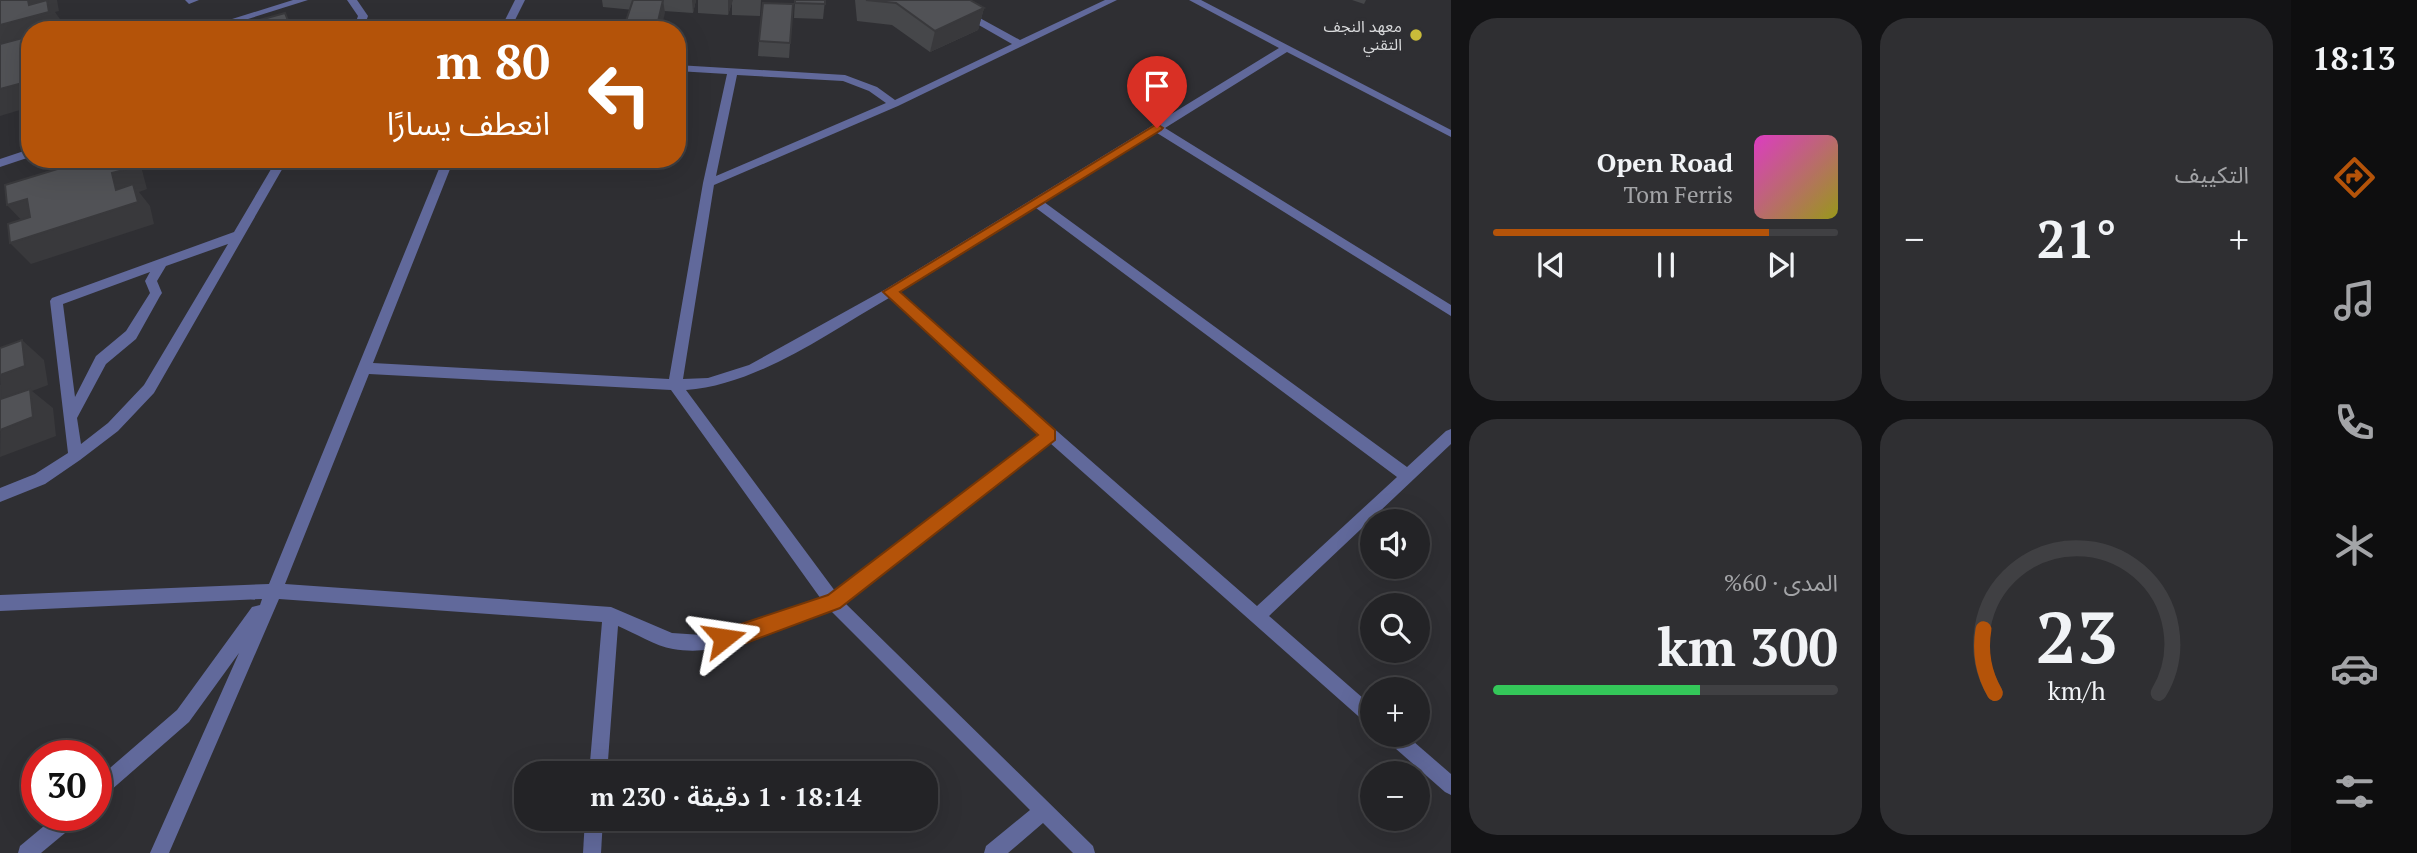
<!DOCTYPE html>
<html lang="ar">
<head>
<meta charset="utf-8">
<style>
  :root { --surface:#232326; --page:#2f2f32; --text:#f1f3f6; --muted:#a3a4a7; --line:#404043; --accent:#b45309 }
  body { margin:0; font-family:"PT Serif","Noto Sans Arabic",serif; background:var(--page); color:var(--text); direction:rtl; height:100vh; display:flex; flex-direction:column; font-size:26px; white-space:nowrap }
  * { box-sizing:border-box; margin:0 }
  p { font-size:23px; color:var(--muted) }
  .icon { flex:none; width:38px; height:38px; fill:none; stroke:currentColor; stroke-width:2; stroke-linecap:round; stroke-linejoin:round }
  .map { position:relative; flex:1; overflow:hidden; direction:ltr }
  .sheet { display:flex; flex-direction:column; gap:18px; padding:18px; background:#131315; width:840px }
  .sheet>* { flex:none }
  .guide { position:absolute; left:21px; top:21px; width:665px; height:147px; border-radius:28px; box-shadow:0 7px 28px #0002,0 0 0 2px var(--line); direction:rtl; background:#b45309; color:#fff; overflow:hidden }
  .buttons { position:absolute; left:1360px; top:509px; display:grid; gap:14px }
  .buttons a { display:grid; place-items:center; width:70px; height:70px; border-radius:50%; background:var(--surface); box-shadow:0 7px 28px #0002,0 0 0 2px var(--line); font-size:35px }
  .speed { position:absolute; left:21px; top:740px; display:flex; gap:14px; font-size:35px; font-weight:700; text-align:center }
  .speed>* { display:grid; place-content:center; width:91px; height:91px; border-radius:50%; background:var(--surface); box-shadow:0 7px 28px #0002,0 0 0 2px var(--line); line-height:1 }
  .speed .limit { border:10px solid #d22; background:#fff; color:#111 }
  .pin { position:absolute; display:grid; place-items:center; width:60px; height:60px; color:#fff; margin:-72px -30px; border-radius:50% 50% 50% 0; rotate:-45deg; box-shadow:0 0 7px #0007 }
  .pin .icon { rotate:45deg }
  .me { position:absolute; width:77px; margin:-38px; rotate:75deg; stroke-linejoin:round; filter:drop-shadow(0 0 5px #0008) }
  .turn { display:flex; align-items:center; gap:24px; height:147px; padding:0 21px; font-size:32px }
  .turn .icon { width:91px; height:91px; stroke-width:2.5 }
  .turn b { display:block; font-size:49px; line-height:60px }
  .big { font-size:52px; font-weight:600; line-height:1.1 }
  .sheet .card { flex:1; display:flex; flex-direction:column; justify-content:center; gap:10px; min-width:0; padding:0 24px; border-radius:28px; background:var(--page) }
  .sheet .dial { align-items:center; gap:0 }
  .dial svg { height:182px; overflow:visible; fill:none; stroke:var(--line); stroke-width:7; stroke-linecap:round; text-anchor:middle }
  .dial text { fill:var(--text); stroke:none }
  .song { display:flex; align-items:center; gap:21px }
  .cover { width:84px; height:84px; border-radius:10px; background:linear-gradient(135deg,hsl(310 70% 55%),hsl(60 70% 35%)) }
  .played { height:7px; border-radius:4px; background:linear-gradient(90deg,var(--accent) 80%,var(--line) 80%) }
  .keys { display:flex; justify-content:space-around; direction:ltr }
  .heat { display:flex; justify-content:space-between; align-items:center; font-size:38px; direction:ltr }
  .charge { height:10px; border-radius:5px; background:linear-gradient(90deg,#34c759 60%,var(--line) 0) }
  .sheet .tiles { flex:1; display:grid; gap:18px; grid-template-columns:repeat(2,1fr) }
  .trip { position:absolute; left:514px; top:761px; width:424px; height:70px; border-radius:28px; background:var(--surface); box-shadow:0 7px 28px #0002,0 0 0 2px var(--line); font-weight:600; line-height:70px; text-align:center; direction:rtl }
  main { display:flex; flex:1; min-height:0 }
  .tabs { display:flex; flex-direction:column; width:126px; justify-content:space-around; align-items:center; background:#0e0e0f; color:var(--muted) }
  .tabs .icon { width:49px; height:49px }
  .tabs .active { color:var(--accent) }
  .tabs b { font-size:32px; color:var(--text) }
  .map>svg:first-child { display:block }
  .lines { fill:none; stroke-linecap:round; stroke-linejoin:round }
  .service { fill:#61699b; fill-rule:evenodd }
  .minor { fill:#61699b; fill-rule:evenodd }
  .wall { fill:#46474a }
  .shaded-wall { fill:#39393c }
  .building { fill:#515256; stroke:#39393c; stroke-width:2 }
  .route { fill:#b45309; stroke:#753606; stroke-width:2 }
  .poi-dot { fill:#c9bb3a; stroke:#2f2f33; stroke-width:2.5 }
  .labels { text-anchor:middle; dominant-baseline:central; stroke-width:7; stroke-linejoin:round; paint-order:stroke }
  .far-poi-label { font-size:16px; fill:#d9dadc; stroke:#2f2f33; text-anchor:end }
</style>
</head>
<body>
<main>
<nav class="tabs">
<b>18:13</b>
<svg class="icon active" aria-label="directions" viewBox="0 0 24 24"><path d="M12 3l9 9-9 9-9-9zM9 14v-3h6M13 9l2 2-2 2"/></svg>
<svg class="icon" aria-label="music" viewBox="0 0 24 24"><path d="M9 18V5l10-2v13"/><circle cx="6" cy="18" r="3"/><circle cx="16" cy="16" r="3"/></svg>
<svg class="icon" aria-label="phone" viewBox="0 0 24 24"><path d="M5 4h4l2 5-3 2q2 4 5 5l2-3 5 2v4C11 20 4 13 5 4z"/></svg>
<svg class="icon" aria-label="climate" viewBox="0 0 24 24"><path d="M12 3v18M4 7l16 10M4 17L20 7"/></svg>
<svg class="icon" aria-label="car" viewBox="0 0 24 24"><path d="M5 17H2v-5l4-1 3-4h7l3 4 3 1v5h-3M9 17h6M6 11h13"/><circle cx="7" cy="17" r="2"/><circle cx="17" cy="17" r="2"/></svg>
<svg class="icon" aria-label="filters" viewBox="0 0 24 24"><path d="M4 7h16M4 17h16"/><circle cx="9" cy="7" r="2"/><circle cx="15" cy="17" r="2"/></svg>
</nav>
<section class="sheet">
<div class="tiles">
<div class="card"><p>التكييف</p>
<div class="heat"><a>−</a><b class="big">21°</b><a>+</a></div>
</div>
<div class="card">
<div class="song"><i class="cover"></i><div><b>Open Road</b><p>Tom Ferris</p></div></div>
<div class="played"></div>
<div class="keys"><svg class="icon" aria-label="previous" viewBox="0 0 24 24"><path d="M18 5L8 12l10 7zM5 5v14"/></svg><svg class="icon" aria-label="pause" viewBox="0 0 24 24"><path d="M8 5v14M16 5v14"/></svg><svg class="icon" aria-label="next" viewBox="0 0 24 24"><path d="M6 5l10 7-10 7zM19 5v14"/></svg></div>
</div>
<div class="card dial"><svg viewBox="0 0 100 80">
<path d="M14 69A42 42 0 1 1 86 69"/>
<path d="M14 69A42 42 0 0 1 9 41" stroke="#b45309"/>
<text x="50" y="56" font-size="32" font-weight="700">23</text>
<text x="50" y="72" font-size="11">km/h</text>
</svg></div>
<div class="card"><p>المدى · 60%</p><b class="big">300 km</b><div class="charge"></div></div>
</div>
</section>
<div class="map">
<svg width="1451" height="853" viewBox="0 0 1451 853">
  <rect width="100%" height="100%" fill="#2f2f33"/>
  <g class="lines">
    <g class="service">
      <path d="M185 0H199L189 4Z"/>
      <path d="M293 0H308L213 30H197Z"/>
      <path d="M347 0H357L368 16 363 30H353L358 16Z"/>
      <path d="M30 149V157L0 167V159Z"/>
      <path d="M51 159H62L66 181 64 184 60 185 54 181Z"/>
      <path d="M277 159H288L154 393 118 431 80 460 45 484 0 502V488L35 474 68 453 50 301 52 298 234 232ZM228 244 144 385 108 423 81 444 77 418 106 364 136 339 160 296 162 293 157 281 166 266ZM150 272 145 281 150 293 126 331 96 356 75 397 63 304Z"/>
    </g>
    <g class="minor">
      <path d="M515 0H525L510 30H500Z"/>
      <path d="M935 0H947L1020 40 1105 0H1117L898 106 714 185 683 379 708 378 749 365 886 289 1279 48 1189 0H1201L1451 130V137L1287 52 1165 128 1451 305V316L1157 133 1044 202 1407 467 1446 431 1451 429V444L1269 616 1372 706V726L1366 723 1050 443 845 603 1093 846 1095 853H1073L1043 823 1008 853H984L986 846 1030 810 831 611C784 628 724 658 673 649 655 646 635 633 618 626L607 774H589L602 622 279 599 169 853H150L239 653 189 722 102 798 96 801V780L177 710 252 607 260 605 262 599 0 611V595L269 584 443 159H454L373 363 669 379 703 183 727 74 677 71V65L845 75 877 87 895 100 1012 44ZM737 75 843 81 869 91 886 103 716 176ZM1036 208 1397 477 1257 606 899 293ZM889 298 1040 435 835 591 686 390C757 385 828 333 889 298ZM369 374 671 390 821 599 745 626 702 635 672 633 611 607 285 584Z"/>
      <path d="M1384 735H1406L1451 774V795L1445 792 1387 741Z"/>
      <path d="M56 816H79L77 823 41 853H18L20 846Z"/>
      <path d="M585 819H603L601 853H583Z"/>
    </g>
  </g>
  <g class="wall">
    <path d="M602 0H696L693 13 664 11 665 13 603 7Z"/>
    <path d="M698 0H761L760 16 732 15V2L728 15 698 13Z"/>
    <path d="M795 0H825L823 19 794 18Z"/>
    <path d="M855 0H970L984 8 978 30 930 52 892 25 857 21Z"/>
    <path d="M1352 0H1366L1364 4Z"/>
    <path d="M793 4 789 58 758 56 759 41Z"/>
  </g>
  <g class="shaded-wall">
    <path d="M28 0H57L59 11 55 12 62 22 64 30H30V43L0 51V25L29 5Z"/>
    <path d="M663 0 665 13 661 30H656Z"/>
    <path d="M692 0H696L693 13Z"/>
    <path d="M728 0H733L728 15Z"/>
    <path d="M984 8 978 30 930 52 935 31Z"/>
    <path d="M30 51V75L23 67 22 53Z"/>
    <path d="M30 81V107L0 116V89Z"/>
    <path d="M679 95 680 110 677 131V109Z"/>
    <path d="M128 159H134L142 170 147 189 139 192 150 206 154 224 31 264 10 243 116 190 112 173Z"/>
    <path d="M27 199 47 220 27 226 7 205Z"/>
    <path d="M22 340 44 360 48 385 32 391 53 408 56 436 0 457 1 399 0 375Z"/>
  </g>
  <g class="building">
    <path d="M0 0H28L29 5 47 0 49 12 0 25Z"/>
    <path d="M633 0H663L656 30H623Z"/>
    <path d="M795 0H825V4L795 3Z"/>
    <path d="M866 0H970L984 8 935 31 896 3Z"/>
    <path d="M763 3 793 4 790 43 759 41Z"/>
    <path d="M285 13 292 30H253L259 28 256 21Z"/>
    <path d="M231 27 232 30H219Z"/>
    <path d="M30 36V51L22 53 23 67 30 65V81L0 89V44Z"/>
    <path d="M90 159H128L131 168 112 173 116 190 133 184 138 202 10 243 8 224 30 217 27 199 7 205 5 185Z"/>
    <path d="M22 340 25 366 0 375V348Z"/>
    <path d="M0 385 1 399 30 389 33 417 0 430Z"/>
  </g>
  <path class="route" d="M1157 124 1163 128 1161 130 900 292 1055 430V440L840 608 746 643 724 647 717 645 714 638 717 632 828 595 1038 435 883 292Z"/>
  <circle class="poi-dot" cx="1416" cy="35" r="7"/>
  <g class="labels">
    <g class="far-poi-label">
      <text x="1402" y="26">معهد النجف<tspan x="1402" dy="18">التقني</tspan></text>
    </g>
  </g>
</svg>
<div class="buttons">
<a><svg class="icon" aria-label="sound" viewBox="0 0 24 24"><path d="M4 9h4l5-4v14l-5-4H4zM17 9q2 3 0 6"/></svg></a>
<a><svg class="icon" aria-label="search" viewBox="0 0 24 24"><circle cx="10" cy="10" r="6"/><path d="M15 15l6 6"/></svg></a>
<a>+</a>
<a>−</a>
</div>
<div class="speed"><div class="limit">30</div></div>
<div class="pin" style="left:1157px;top:128px;background:#d93025"><svg class="icon" aria-label="arrive" viewBox="0 0 24 24"><path d="M6 21V4h12l-3 4 3 4H6"/></svg></div>
<svg class="me" style="left:724px;top:638px" viewBox="-20 -20 40 40"><path d="M0-17L14 15 0 8-14 15z" fill="#b45309" stroke="#fff" stroke-width="4"/></svg>
<div class="trip">18:14 · 1 دقيقة · 230 m</div>
<div class="guide">
<div class="turn"><svg class="icon" aria-label="left" viewBox="0 0 24 24"><path d="M17 20v-9H6M10 6l-5 5 5 5"/></svg><div><b>80 m</b>انعطف يسارًا</div></div>
</div>
</div>
</main>
</body>
</html>
